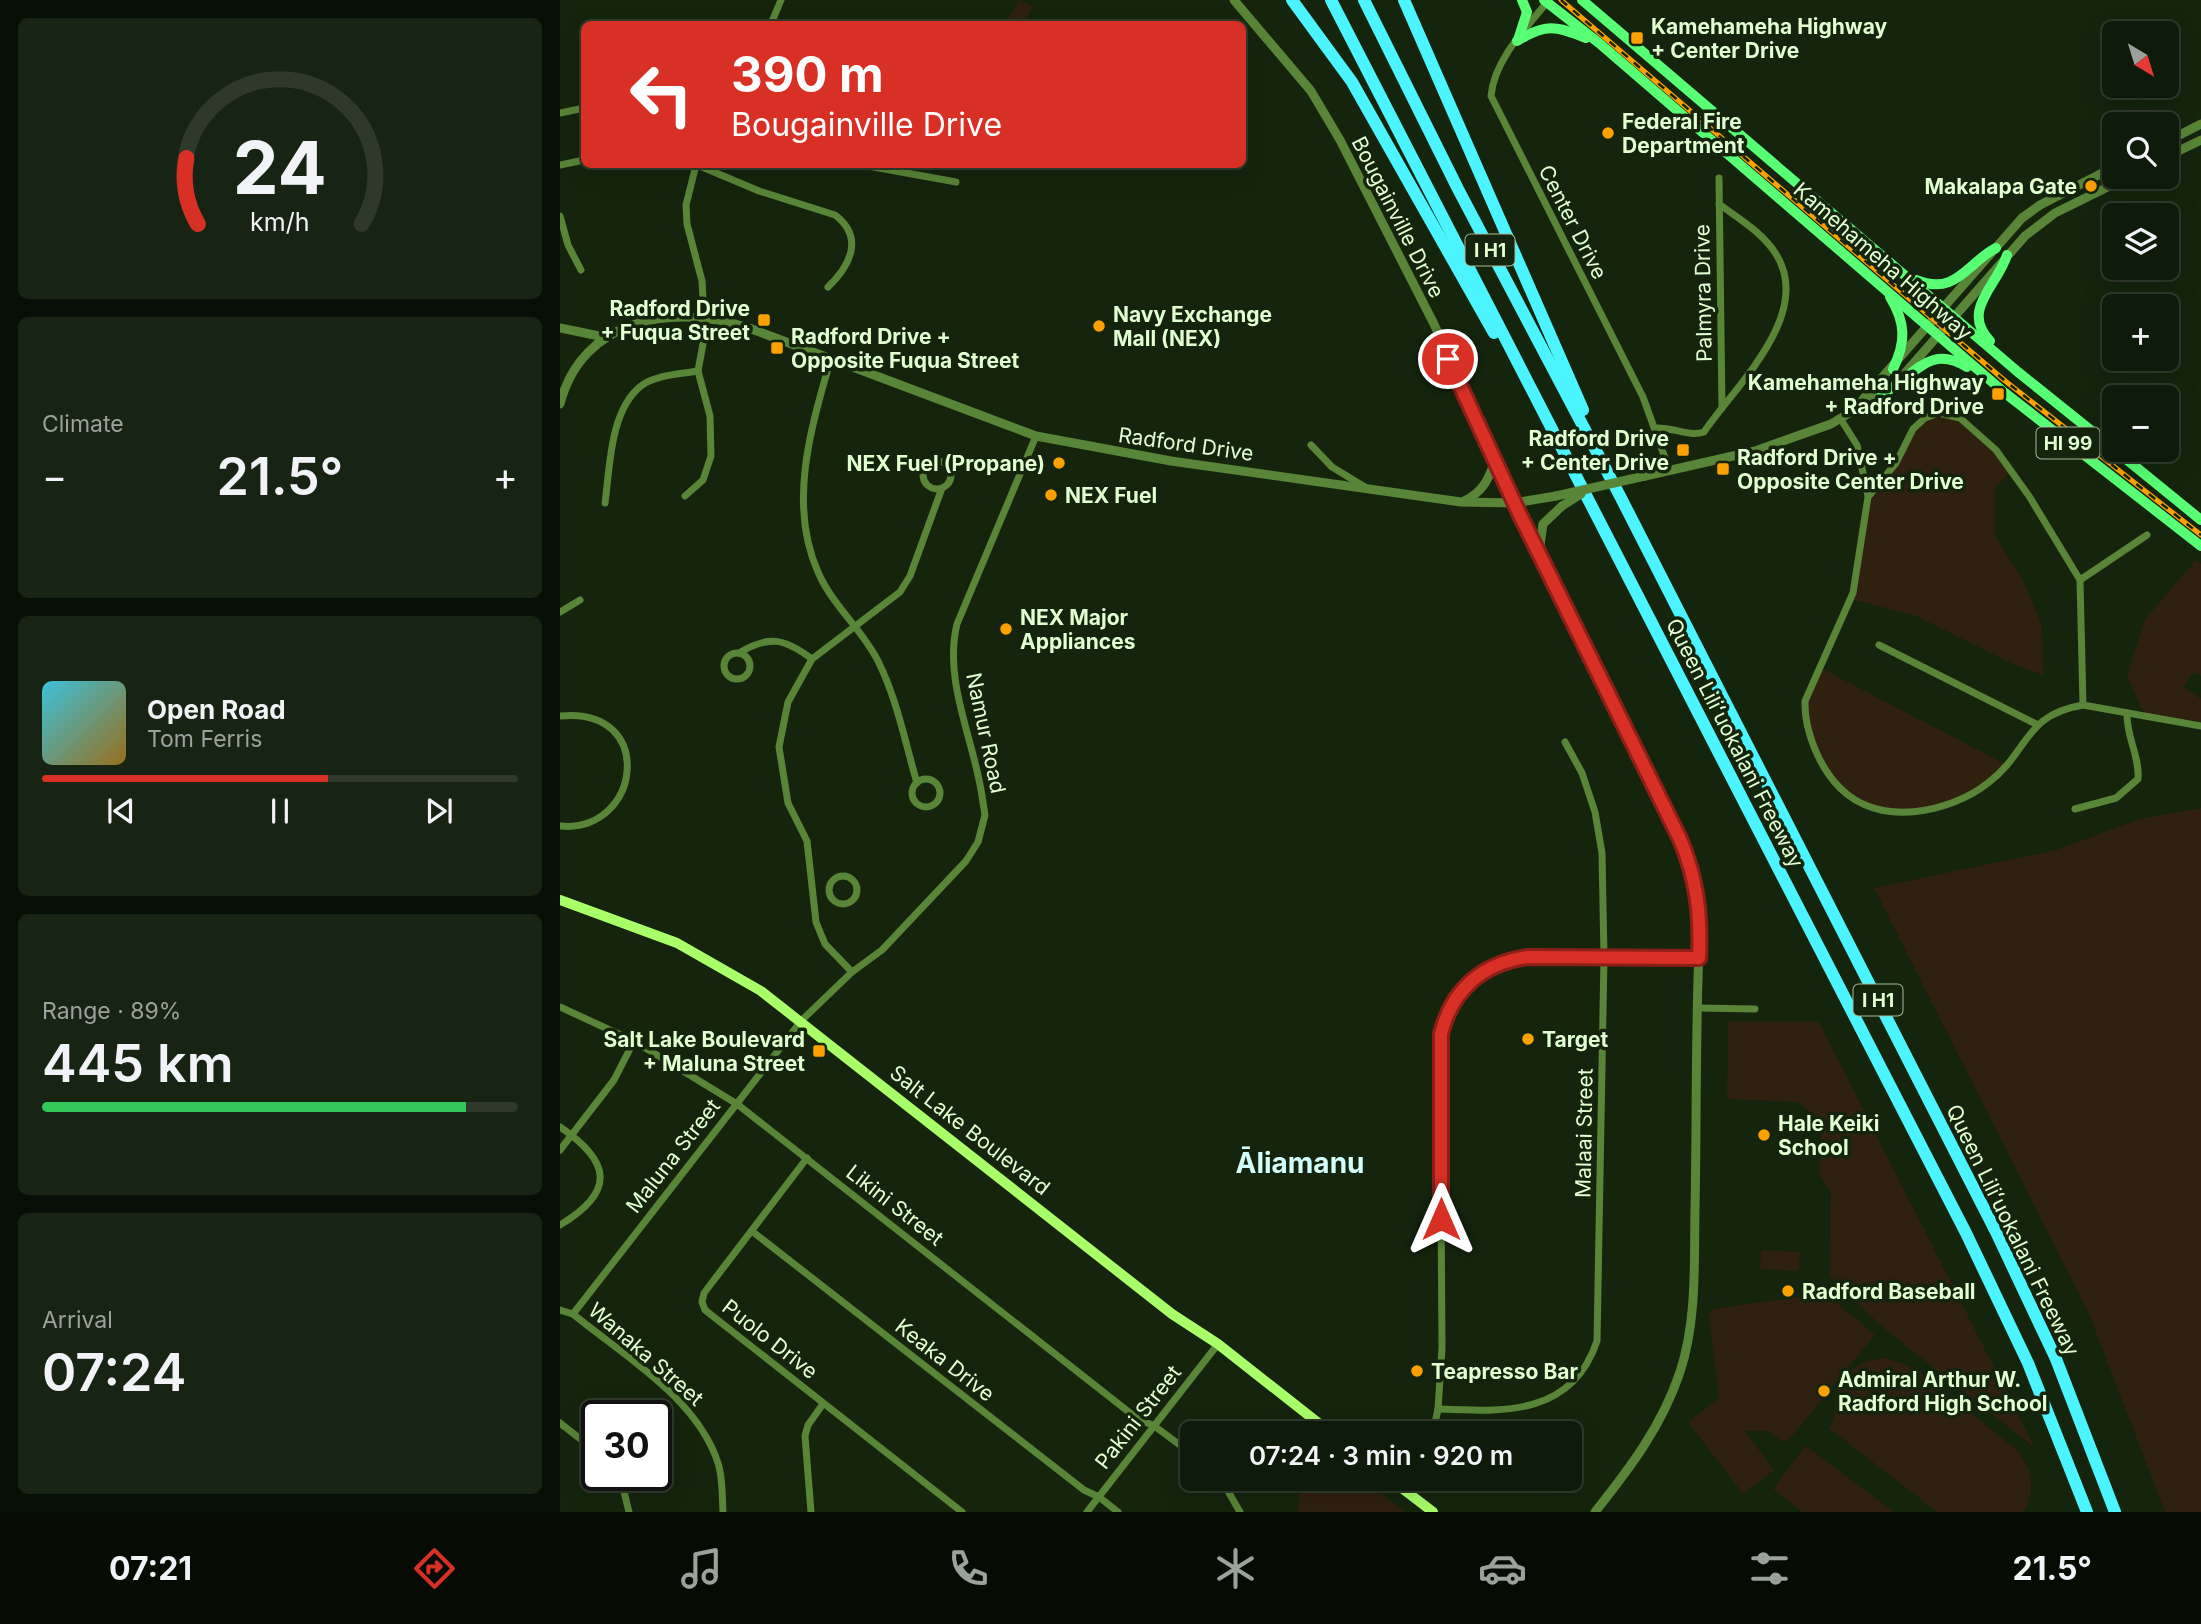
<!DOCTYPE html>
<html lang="en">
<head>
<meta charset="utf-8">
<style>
  :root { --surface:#0f1b0a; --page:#182413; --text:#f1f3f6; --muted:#9ba19c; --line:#2f392b; --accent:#d93025 }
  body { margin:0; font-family:Inter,sans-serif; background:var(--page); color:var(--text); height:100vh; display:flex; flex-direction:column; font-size:26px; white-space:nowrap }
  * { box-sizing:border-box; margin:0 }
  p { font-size:23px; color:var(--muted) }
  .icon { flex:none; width:38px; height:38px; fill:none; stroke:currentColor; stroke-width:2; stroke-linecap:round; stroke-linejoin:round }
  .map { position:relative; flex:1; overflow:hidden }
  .details { display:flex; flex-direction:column; gap:18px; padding:18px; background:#080f06; width:560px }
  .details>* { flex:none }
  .banner { position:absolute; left:21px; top:21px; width:665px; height:147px; border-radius:10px; box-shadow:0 7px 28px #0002,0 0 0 2px var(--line); background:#d93025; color:#fff; overflow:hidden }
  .needle { width:46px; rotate:142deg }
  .fabs { position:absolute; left:1542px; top:21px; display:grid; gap:14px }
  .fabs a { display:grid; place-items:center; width:77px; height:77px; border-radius:10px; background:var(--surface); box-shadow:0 7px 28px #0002,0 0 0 2px var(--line); font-size:35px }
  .speed { position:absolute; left:21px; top:1400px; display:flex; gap:14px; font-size:35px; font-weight:700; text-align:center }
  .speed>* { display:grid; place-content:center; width:91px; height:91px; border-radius:50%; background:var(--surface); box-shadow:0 7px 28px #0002,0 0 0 2px var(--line); line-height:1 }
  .speed .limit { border:4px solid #111; border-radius:10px; background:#fff; color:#111 }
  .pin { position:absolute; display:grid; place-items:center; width:60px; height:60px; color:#fff; margin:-30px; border:4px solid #fff; border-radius:50%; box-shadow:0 2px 7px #0007 }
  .me { position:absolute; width:77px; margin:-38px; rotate:0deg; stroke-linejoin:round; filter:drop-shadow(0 0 5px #0008) }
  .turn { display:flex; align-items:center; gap:24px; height:147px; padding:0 35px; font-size:32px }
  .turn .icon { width:91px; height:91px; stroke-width:2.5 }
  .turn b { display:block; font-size:49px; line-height:60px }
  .big { font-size:52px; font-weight:600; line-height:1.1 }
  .details .card { flex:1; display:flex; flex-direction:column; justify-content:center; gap:10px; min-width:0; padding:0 24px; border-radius:10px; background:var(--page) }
  .details .dial { align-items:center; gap:0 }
  .dial svg { height:182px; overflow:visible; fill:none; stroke:var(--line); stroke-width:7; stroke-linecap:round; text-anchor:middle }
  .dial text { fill:var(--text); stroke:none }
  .song { display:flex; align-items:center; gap:21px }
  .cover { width:84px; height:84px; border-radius:10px; background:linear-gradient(135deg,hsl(190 70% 55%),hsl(40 70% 35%)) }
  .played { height:7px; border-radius:4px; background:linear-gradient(90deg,var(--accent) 60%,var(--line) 60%) }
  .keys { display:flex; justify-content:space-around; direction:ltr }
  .heat { display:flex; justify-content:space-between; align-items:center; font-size:38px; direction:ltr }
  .charge { height:10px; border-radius:5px; background:linear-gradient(90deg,#34c759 89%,var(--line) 0) }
  .trip { position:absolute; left:620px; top:1421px; width:402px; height:70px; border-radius:10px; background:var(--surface); box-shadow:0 7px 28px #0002,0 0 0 2px var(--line); font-weight:600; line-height:70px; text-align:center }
  .dock { display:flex; height:112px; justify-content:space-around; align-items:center; background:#060b04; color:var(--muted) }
  .dock .icon { width:49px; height:49px }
  .dock .on { color:var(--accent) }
  .dock b { font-size:32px; color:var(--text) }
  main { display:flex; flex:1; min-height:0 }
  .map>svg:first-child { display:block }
  .green { fill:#2f2010 }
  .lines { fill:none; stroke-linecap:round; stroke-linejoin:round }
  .minor { stroke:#588537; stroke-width:7 }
  .tertiary { stroke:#588537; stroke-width:9 }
  .secondary { stroke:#a9ff68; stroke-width:10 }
  .primary { stroke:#58ff74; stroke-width:10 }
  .motorway { stroke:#4cf4ff; stroke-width:12 }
  .rail-casing { stroke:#fca100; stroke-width:5 }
  .rail { stroke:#14240d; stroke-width:2.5; stroke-dasharray:8; stroke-linecap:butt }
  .tertiary-bridge { stroke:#588537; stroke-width:9 }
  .route-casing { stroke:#8d1f18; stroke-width:18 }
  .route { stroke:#d93025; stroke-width:12 }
  .poi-dot { fill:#fca100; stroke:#14240d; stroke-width:2.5 }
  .labels { text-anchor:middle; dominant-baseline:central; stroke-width:7; stroke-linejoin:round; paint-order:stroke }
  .shield { fill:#14240d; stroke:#a4bd96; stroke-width:2 }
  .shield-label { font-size:19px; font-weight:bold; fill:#e1ffd1 }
  .poi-label { font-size:21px; font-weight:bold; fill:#e1ffd1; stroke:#14240d; text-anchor:start }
  .street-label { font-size:21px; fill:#e1ffd1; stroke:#14240d }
  .district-label { font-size:28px; font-weight:bold; fill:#d3fffb; stroke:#14240d }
</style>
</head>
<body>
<main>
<section class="details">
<div class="card dial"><svg viewBox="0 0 100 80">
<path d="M14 69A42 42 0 1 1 86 69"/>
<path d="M14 69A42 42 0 0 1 9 40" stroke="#d93025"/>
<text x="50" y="56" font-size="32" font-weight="700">24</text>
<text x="50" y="72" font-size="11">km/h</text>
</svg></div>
<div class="card"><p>Climate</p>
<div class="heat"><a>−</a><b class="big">21.5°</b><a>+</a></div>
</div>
<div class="card">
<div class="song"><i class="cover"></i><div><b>Open Road</b><p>Tom Ferris</p></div></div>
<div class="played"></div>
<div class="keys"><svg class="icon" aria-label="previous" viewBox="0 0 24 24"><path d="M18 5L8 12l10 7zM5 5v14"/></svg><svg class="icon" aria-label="pause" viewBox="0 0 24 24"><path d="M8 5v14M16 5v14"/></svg><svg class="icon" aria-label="next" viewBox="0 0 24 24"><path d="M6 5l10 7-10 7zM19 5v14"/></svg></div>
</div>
<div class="card"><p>Range · 89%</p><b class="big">445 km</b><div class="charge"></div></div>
<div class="card"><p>Arrival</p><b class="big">07:24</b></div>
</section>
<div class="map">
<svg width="1641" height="1512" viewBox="0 0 1641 1512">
  <rect width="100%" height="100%" fill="#14240d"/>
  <g class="green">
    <path d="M459 0 473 7 463 24H446Z"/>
    <path d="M1369 416 1400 418 1452 470 1435 488V536L1463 580 1481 623 1484 675 1457 666 1356 616 1291 599 1308 497 1329 471 1351 434Z"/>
    <path d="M1636 560 1641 564V676L1634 672 1623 687 1641 699V726L1585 716 1567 676 1585 619Z"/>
    <path d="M1259 667 1447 765C1409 807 1324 832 1278 786 1271 779 1266 767 1261 758 1253 744 1244 719 1245 702 1246 691 1255 677 1259 667Z"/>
    <path d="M1641 808V1512H1605L1529 1314 1314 888 1496 850 1580 819Z"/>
    <path d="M1168 1022H1259L1475 1448 1321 1326 1270 1276 1271 1192 1260 1175 1261 1120 1237 1102 1167 1099Z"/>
    <path d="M1201 1250 1240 1252 1239 1271 1200 1269Z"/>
    <path d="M1265 1293 1315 1335 1228 1441H1222L1208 1431H1185L1214 1470 1183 1494 1128 1422 1159 1398 1149 1315 1154 1309Z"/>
    <path d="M1328 1358 1354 1368 1456 1449C1472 1467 1477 1491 1463 1512H1377L1269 1428C1276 1418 1273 1413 1275 1401 1278 1374 1302 1358 1328 1358Z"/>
    <path d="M1246 1445V1446L1334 1512H1242L1213 1489Z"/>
    <path d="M739 1479H792L797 1482 803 1479 845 1512H738Z"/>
  </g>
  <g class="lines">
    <g class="minor">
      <path d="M989 0C966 28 934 60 931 96L1083 397 1109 469"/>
      <path d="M211 24 221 0"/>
      <path d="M0 113 24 108"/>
      <path d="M135 164 199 191 275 215C304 237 291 265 268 287"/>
      <path d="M297 164 396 182"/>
      <path d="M0 165 24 160"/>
      <path d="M1159 178 1162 408"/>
      <path d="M0 216 8 245 21 270"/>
      <path d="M271 358C252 425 227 503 258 572 272 605 302 629 318 661 337 699 345 742 357 783"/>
      <path d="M1280 418 1297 445 1308 496"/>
      <path d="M1096 428C1112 427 1129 437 1144 432 1175 386 1254 315 1216 254 1202 232 1179 219 1159 204"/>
      <path d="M751 445 772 467 805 487"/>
      <circle cx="377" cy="475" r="14"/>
      <path d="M125 496 143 480 151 456 150 416 138 371 145 333 142 281 127 224 126 205 136 165"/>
      <path d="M45 503C50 467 50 410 81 386 95 375 121 374 138 371"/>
      <path d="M1520 580 1587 535"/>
      <path d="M0 612 20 600"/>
      <path d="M1319 645 1476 724"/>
      <path d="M179 653C209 635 224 638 252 659"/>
      <circle cx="177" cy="666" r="13"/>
      <path d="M1523 705 1520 580 1469 496 1436 450 1400 418 1379 413 1365 418 1353 429 1336 463 1308 497 1293 593 1245 701C1244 730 1259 767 1280 788 1319 827 1388 814 1428 783 1470 751 1463 715 1523 705L1641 726"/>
      <path d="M0 716C98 706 81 834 0 826"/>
      <circle cx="366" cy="793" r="14"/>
      <path d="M1515 809 1556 798 1578 779C1580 757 1566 736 1567 713"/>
      <circle cx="283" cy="890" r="14"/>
      <path d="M292 972 265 944 256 922 247 841 228 803 219 747 228 702 252 659 340 592 350 576 382 488"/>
      <path d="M0 1007 74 1041 177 1104 579 1420 593 1425 632 1454"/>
      <path d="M1139 1008 1195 1009"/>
      <path d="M0 1127C50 1161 57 1191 0 1225"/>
      <path d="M0 1150 54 1080 74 1041"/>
      <path d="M247 1158 144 1293 142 1302 145 1310 402 1512"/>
      <path d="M193 1232 524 1490 539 1497 558 1512"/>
      <path d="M0 1310 13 1314C64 1356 137 1398 158 1463 163 1478 162 1497 163 1512"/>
      <path d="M13 1314 242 1020 292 972 322 950 406 861 418 842 425 815 422 796C414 740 383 681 397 624L476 436"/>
      <path d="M878 1409C944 1412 1012 1416 1037 1341L1044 957 1042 853 1035 812 1022 773 1005 742"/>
      <path d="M0 1423 37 1452"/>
      <path d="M873 1433 878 1409 882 1348 880 1048C887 961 949 957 1019 957 1059 957 1099 958 1139 958"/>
      <path d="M60 1475 69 1512"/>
      <path d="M661 1479 680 1512"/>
      <path d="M251 1512 245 1436 248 1425 263 1404"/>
      <path d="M527 1512 658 1344"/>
    </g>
    <g class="tertiary">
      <path d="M674 0 751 91 780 140 874 324 959 515 1120 839 1136 882 1140 928C1135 1021 1137 1115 1135 1209 1134 1263 1137 1321 1120 1372 1102 1426 1070 1468 1035 1512"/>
      <path d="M1606 142 1641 124"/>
      <path d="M1606 157 1641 140"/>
      <path d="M0 328 44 337"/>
      <path d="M1346 372 1465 236 1495 213 1568 177"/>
      <path d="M0 404C22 318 113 303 189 328L476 436 611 461 901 502 954 503 996 496"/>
      <path d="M1298 405 1462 218 1480 205 1554 167"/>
      <path d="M1085 476 1195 451 1271 424 1326 391"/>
      <path d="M904 501C923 492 929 479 935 460"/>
      <path d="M979 552 983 524 1002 506"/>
    </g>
    <g class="secondary">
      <path d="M0 900 117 943 201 991 612 1314 658 1344 771 1433"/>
      <path d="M830 1479 873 1512"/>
    </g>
    <g class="primary">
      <path d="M984 0 1039 43 1445 393 1641 546"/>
      <path d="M1022 0 1458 372 1554 449"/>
      <path d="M958 40 967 12 962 0"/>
      <path d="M957 41C986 23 996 26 1026 38"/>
      <path d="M1356 280C1396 296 1406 264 1436 248"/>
      <path d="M1330 297C1346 323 1346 342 1333 369"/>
      <path d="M1430 341C1400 310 1438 285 1447 255"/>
      <path d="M1322 394C1355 377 1368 343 1407 367"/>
      <path d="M1555 450 1641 520"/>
    </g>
    <g class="motorway">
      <path d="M732 0 792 82 934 333"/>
      <path d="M771 0 1406 1233 1468 1363 1527 1512"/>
      <path d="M804 0 898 189 1061 498 1436 1232 1496 1359 1555 1512"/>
      <path d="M844 0 1023 410"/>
    </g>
    <defs>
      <path id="rail" d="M1001 0 1444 380 1641 535"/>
    </defs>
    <use href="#rail" class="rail-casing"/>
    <use href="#rail" class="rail"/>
    <g class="tertiary-bridge">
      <path d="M996 496 1085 476"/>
      <path d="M1002 506 1021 494"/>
    </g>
  </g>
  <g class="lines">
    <defs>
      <path id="route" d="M881 1219V1034C892 989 923 963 968 957L1139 958C1141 915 1137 879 1120 839L960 515 888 359"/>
    </defs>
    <use href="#route" class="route-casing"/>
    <use href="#route" class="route"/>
  </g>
  <g class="poi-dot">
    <rect x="1070" y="31" width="14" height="14" rx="3.5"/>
    <circle cx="1048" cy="133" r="7"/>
    <circle cx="1531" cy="186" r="7"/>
    <rect x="197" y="313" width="14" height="14" rx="3.5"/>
    <circle cx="539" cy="326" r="7"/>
    <rect x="210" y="341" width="14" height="14" rx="3.5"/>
    <rect x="1431" y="387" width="14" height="14" rx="3.5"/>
    <rect x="1116" y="443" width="14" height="14" rx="3.5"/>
    <circle cx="499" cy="463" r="7"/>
    <rect x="1156" y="462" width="14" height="14" rx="3.5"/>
    <circle cx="491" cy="495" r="7"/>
    <circle cx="446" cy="629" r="7"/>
    <circle cx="968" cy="1039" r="7"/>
    <rect x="252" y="1044" width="14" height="14" rx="3.5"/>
    <circle cx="1204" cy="1135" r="7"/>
    <circle cx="1228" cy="1291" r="7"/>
    <circle cx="857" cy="1371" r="7"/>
    <circle cx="1264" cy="1391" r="7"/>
  </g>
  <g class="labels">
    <g class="shield">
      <rect x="905.5" y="234.5" width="49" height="31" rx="5"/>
      <rect x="1476.5" y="427.5" width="63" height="31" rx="5"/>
      <rect x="1293.5" y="984.5" width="49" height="31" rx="5"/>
    </g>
    <g class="shield-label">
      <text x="930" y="250">I H1</text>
      <text x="1508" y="443">HI 99</text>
      <text x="1318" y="1000">I H1</text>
    </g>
    <g class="poi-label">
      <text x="1091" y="26">Kamehameha Highway<tspan x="1091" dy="24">+ Center Drive</tspan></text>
      <text x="1062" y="121">Federal Fire<tspan x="1062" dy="24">Department</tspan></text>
      <text x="1517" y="186" text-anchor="end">Makalapa Gate</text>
      <text x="190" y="308" text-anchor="end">Radford Drive<tspan x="190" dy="24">+ Fuqua Street</tspan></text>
      <text x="553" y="314">Navy Exchange<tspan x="553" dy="24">Mall (NEX)</tspan></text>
      <text x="231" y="336">Radford Drive +<tspan x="231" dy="24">Opposite Fuqua Street</tspan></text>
      <text x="1424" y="382" text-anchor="end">Kamehameha Highway<tspan x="1424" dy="24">+ Radford Drive</tspan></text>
      <text x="1109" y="438" text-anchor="end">Radford Drive<tspan x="1109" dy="24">+ Center Drive</tspan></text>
      <text x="1177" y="457">Radford Drive +<tspan x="1177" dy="24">Opposite Center Drive</tspan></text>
      <text x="485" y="463" text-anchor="end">NEX Fuel (Propane)</text>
      <text x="505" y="495">NEX Fuel</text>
      <text x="460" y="617">NEX Major<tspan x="460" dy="24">Appliances</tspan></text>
      <text x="245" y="1039" text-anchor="end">Salt Lake Boulevard<tspan x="245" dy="24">+ Maluna Street</tspan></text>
      <text x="982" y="1039">Target</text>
      <text x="1218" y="1123">Hale Keiki<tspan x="1218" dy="24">School</tspan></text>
      <text x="1242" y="1291">Radford Baseball</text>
      <text x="871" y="1371">Teapresso Bar</text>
      <text x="1278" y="1379">Admiral Arthur W.<tspan x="1278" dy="24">Radford High School</tspan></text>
    </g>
    <g class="street-label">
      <text transform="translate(838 217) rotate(63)">Bougainville Drive</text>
      <text transform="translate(1013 222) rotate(63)">Center Drive</text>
      <text transform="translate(1323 261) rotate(41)">Kamehameha Highway</text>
      <text transform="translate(1143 293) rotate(-91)">Palmyra Drive</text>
      <text transform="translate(626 444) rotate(8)">Radford Drive</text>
      <text transform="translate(426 733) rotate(78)">Namur Road</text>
      <text transform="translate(1175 743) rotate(63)">Queen Liliʻuokalani Freeway</text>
      <text transform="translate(410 1130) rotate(38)">Salt Lake Boulevard</text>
      <text transform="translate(1024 1133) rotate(-89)">Malaai Street</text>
      <text transform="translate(113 1156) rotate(-52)">Maluna Street</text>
      <text transform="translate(335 1205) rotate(38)">Likini Street</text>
      <text transform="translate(1453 1230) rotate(64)">Queen Liliʻuokalani Freeway</text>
      <text transform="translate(210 1339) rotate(38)">Puolo Drive</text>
      <text transform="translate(86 1354) rotate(41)">Wanaka Street</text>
      <text transform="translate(385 1360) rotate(38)">Keaka Drive</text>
      <text transform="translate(578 1417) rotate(-52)">Pakini Street</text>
    </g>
    <g class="district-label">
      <text x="740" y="1163">Āliamanu</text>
    </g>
  </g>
</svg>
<div class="fabs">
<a><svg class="needle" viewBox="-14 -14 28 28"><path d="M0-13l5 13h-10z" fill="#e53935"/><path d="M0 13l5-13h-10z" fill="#9ba19c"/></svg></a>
<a><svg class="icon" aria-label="search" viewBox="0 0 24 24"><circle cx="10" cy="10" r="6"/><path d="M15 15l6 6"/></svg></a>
<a><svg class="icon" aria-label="layers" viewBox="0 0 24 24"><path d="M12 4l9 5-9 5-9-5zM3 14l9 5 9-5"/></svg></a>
<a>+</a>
<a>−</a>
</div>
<div class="speed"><div class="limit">30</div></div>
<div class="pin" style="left:888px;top:359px;background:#d93025"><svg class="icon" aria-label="arrive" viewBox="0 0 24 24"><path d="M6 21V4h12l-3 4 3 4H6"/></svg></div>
<svg class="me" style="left:881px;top:1219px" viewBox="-20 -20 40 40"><path d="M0-17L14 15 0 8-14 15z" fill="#d93025" stroke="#fff" stroke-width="4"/></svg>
<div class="trip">07:24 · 3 min · 920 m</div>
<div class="banner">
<div class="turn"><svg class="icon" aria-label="left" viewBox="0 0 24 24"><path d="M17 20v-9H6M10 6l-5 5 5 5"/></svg><div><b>390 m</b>Bougainville Drive</div></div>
</div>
</div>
</main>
<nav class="dock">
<b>07:21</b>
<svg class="icon on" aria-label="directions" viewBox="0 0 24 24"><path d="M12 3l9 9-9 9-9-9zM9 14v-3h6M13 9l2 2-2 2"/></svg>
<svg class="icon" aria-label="music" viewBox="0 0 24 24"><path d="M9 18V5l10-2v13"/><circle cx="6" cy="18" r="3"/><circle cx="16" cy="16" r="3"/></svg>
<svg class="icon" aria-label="phone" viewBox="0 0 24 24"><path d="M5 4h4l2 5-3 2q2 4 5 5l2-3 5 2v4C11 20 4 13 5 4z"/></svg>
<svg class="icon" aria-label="climate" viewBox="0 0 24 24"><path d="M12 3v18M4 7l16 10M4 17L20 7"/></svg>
<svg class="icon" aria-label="car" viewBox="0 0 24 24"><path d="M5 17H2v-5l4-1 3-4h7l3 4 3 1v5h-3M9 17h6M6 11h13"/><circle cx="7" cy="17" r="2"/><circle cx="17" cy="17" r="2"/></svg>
<svg class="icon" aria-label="filters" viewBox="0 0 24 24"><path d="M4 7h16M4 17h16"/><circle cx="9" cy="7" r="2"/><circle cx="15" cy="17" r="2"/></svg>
<b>21.5°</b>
</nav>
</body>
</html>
